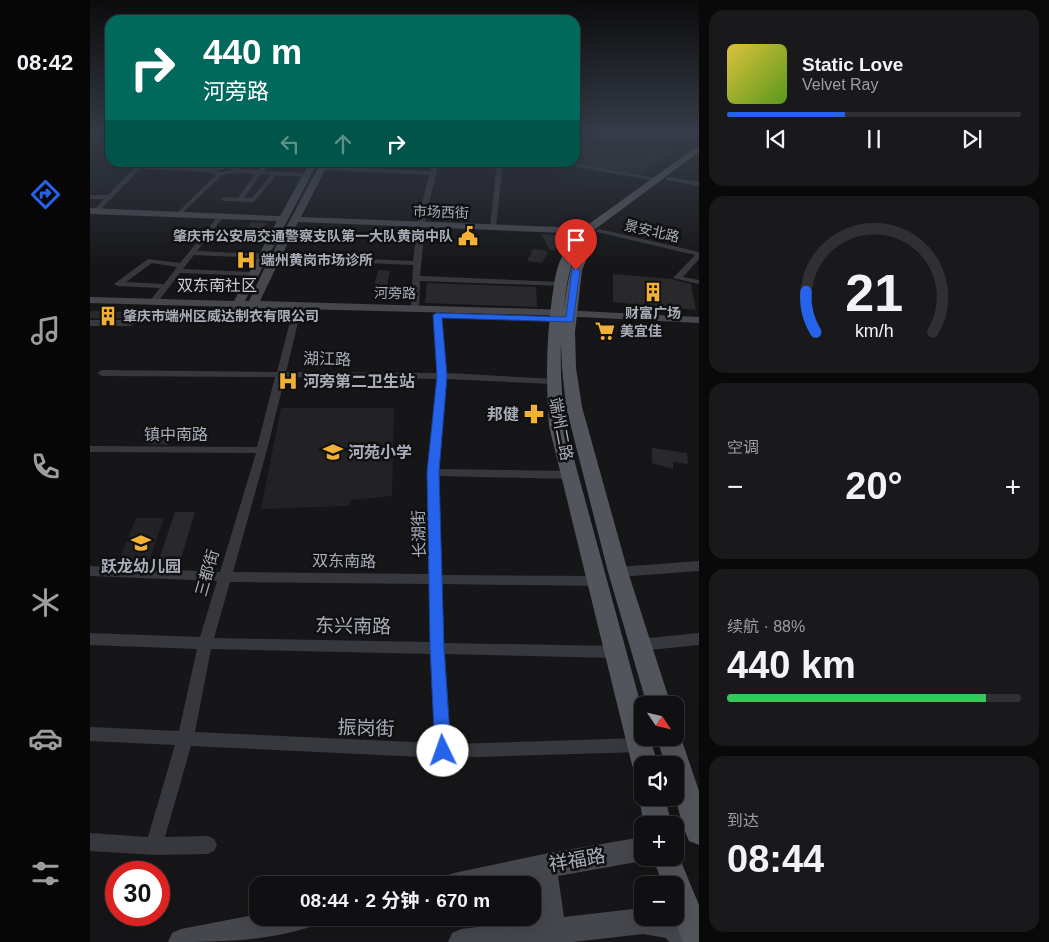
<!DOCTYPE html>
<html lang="zh">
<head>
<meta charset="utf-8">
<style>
  :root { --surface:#101012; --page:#19191b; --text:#f1f3f6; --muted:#9c9d9f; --line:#303032; --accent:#2563eb }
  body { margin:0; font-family:Arial,"Noto Sans SC",sans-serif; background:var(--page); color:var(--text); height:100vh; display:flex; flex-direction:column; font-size:19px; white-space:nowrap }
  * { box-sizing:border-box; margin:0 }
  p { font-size:16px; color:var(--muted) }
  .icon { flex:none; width:28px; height:28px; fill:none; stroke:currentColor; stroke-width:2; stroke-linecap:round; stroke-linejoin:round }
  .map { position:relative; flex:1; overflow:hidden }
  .sheet { display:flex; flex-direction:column; gap:10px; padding:10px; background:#09090a; width:350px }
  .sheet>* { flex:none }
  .banner { position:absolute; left:15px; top:15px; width:475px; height:152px; border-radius:15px; box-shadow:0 5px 20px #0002,0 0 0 1px var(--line); background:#00695c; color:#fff; overflow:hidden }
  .needle { width:32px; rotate:125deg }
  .fabs { position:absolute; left:544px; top:696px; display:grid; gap:10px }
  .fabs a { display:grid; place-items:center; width:50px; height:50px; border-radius:10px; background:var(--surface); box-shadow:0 5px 20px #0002,0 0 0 1px var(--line); font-size:25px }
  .speed { position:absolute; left:15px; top:861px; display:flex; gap:10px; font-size:25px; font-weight:700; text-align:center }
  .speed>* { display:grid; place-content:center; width:65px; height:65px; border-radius:50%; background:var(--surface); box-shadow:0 5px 20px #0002,0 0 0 1px var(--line); line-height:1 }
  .speed .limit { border:8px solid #d22; background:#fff; color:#111 }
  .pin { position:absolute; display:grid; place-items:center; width:42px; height:42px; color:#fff; margin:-51px -21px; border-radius:50% 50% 50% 0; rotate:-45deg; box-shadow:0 0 5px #0007 }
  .pin .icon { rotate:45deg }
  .me { position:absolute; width:55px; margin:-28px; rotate:357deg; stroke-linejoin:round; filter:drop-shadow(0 0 4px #0008) }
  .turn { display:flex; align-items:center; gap:18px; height:105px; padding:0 15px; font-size:22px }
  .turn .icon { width:65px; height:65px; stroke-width:2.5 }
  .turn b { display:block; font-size:35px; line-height:42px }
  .lanes { display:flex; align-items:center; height:48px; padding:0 15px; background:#0003; justify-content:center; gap:25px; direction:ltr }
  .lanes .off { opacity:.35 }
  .big { font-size:38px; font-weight:700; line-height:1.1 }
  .sheet .tile { flex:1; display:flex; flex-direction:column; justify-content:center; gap:8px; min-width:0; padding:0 18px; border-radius:15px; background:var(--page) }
  .sheet .dial { align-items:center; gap:0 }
  .dial svg { height:130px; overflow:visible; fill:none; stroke:var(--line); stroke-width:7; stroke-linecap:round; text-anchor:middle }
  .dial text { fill:var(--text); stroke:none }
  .song { display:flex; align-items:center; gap:15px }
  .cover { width:60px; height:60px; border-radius:8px; background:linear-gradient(135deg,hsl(50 70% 55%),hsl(90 70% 35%)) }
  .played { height:5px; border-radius:2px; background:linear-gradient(90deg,var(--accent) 40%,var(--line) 40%) }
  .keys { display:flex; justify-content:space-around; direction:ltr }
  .heat { display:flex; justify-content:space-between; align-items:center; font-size:28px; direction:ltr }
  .charge { height:8px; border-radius:4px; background:linear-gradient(90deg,#34c759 88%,var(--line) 0) }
  .trip { position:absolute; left:159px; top:876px; width:292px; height:50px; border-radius:15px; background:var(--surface); box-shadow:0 5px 20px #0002,0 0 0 1px var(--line); font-weight:700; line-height:50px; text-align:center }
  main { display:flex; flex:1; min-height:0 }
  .tabs { display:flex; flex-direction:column; width:90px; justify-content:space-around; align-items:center; background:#060607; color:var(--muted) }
  .tabs .icon { width:35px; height:35px }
  .tabs .selected { color:var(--accent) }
  .tabs b { font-size:22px; color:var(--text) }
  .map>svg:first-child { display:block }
  .built { fill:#222225 }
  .green { fill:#1c231d }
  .building { fill:#29292c }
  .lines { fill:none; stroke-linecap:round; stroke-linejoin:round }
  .street { fill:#37383d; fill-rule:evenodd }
  .secondary { fill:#45474d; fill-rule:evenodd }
  .primary { fill:#53555c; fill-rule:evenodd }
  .route { fill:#2563eb; stroke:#184099 }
  .labels { text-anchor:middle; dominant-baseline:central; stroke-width:5; stroke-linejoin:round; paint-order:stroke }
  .far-street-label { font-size:14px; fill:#a8adb8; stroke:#111113 }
  .far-poi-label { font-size:14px; font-weight:bold; fill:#a8adb8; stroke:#111113; text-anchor:start }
  .far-quarter-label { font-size:16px; fill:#c9ccd4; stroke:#111113 }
  .street-label { font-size:16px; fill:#a8adb8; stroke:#111113 }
  .poi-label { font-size:16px; font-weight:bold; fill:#a8adb8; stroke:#111113; text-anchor:start }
  .near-street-label { font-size:19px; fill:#a8adb8; stroke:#111113 }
</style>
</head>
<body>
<main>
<nav class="tabs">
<b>08:42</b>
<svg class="icon selected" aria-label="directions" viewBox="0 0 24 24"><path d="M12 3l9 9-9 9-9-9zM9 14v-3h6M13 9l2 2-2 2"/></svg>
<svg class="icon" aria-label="music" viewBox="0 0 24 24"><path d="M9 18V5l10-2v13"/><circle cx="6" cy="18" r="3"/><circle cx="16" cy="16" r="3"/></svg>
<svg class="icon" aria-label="phone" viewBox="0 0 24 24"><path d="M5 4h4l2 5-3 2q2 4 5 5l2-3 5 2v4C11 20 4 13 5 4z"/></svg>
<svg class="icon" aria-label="climate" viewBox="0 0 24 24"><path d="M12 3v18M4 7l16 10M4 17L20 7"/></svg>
<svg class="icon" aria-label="car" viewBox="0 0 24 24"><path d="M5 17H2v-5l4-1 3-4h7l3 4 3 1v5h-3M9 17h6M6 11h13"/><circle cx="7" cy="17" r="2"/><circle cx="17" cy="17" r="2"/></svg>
<svg class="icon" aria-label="filters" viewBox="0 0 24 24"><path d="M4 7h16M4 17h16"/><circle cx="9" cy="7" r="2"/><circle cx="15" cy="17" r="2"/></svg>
</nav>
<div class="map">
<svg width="609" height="942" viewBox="0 0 609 942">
  <rect width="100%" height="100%" fill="#161618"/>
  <g class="built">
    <path d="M485 144 488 145 585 150 550 175 472 163 485 162Z"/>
    <path d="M191 408H304L302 496 261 500 259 506 171 509Z"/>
    <path d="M46 518H74L57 567H26Z"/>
  </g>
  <path class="green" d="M512 147 557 155 550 161 528 157 530 154 527 156 504 153Z"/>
  <g class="building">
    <path d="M161 222 177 223 171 233 154 232Z"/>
    <path d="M451 234 466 235 471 241 464 251 460 250Z"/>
    <path d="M443 249 458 251 452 263 437 261Z"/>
    <path d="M288 270 300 271 296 291 283 290Z"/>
    <path d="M523 274 581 279 601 284 606 310 523 302Z"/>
    <path d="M337 283 446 287 447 307 335 303Z"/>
    <path d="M0 311 39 312 35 318H0Z"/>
    <path d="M59 435H82L78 445 54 444Z"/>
    <path d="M562 448 597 453 598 464 583 462V469L562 463Z"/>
    <path d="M85 512H105L89 565H67Z"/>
  </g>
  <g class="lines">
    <g class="street">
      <path d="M544 134 609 135V139L547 136Z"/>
      <path d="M50 162H57L8 212H4V210L14 199H0V195H18Z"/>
      <path d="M174 162H180L174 171 217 173 220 175 217 177 186 175 164 202 134 201 131 199 134 197 148 198 165 174 146 173 132 175 89 216 87 215V213L126 175 117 172 56 169 53 167 56 165 120 168C128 163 138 164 147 167L148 169 168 170ZM139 168 143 170 130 172 125 171ZM171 174 181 175 162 198H154Z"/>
      <path d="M343 162H349L336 216 330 276 470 282H473V286L330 281 329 309 325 312 321 309 323 265 205 260V256H208L323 261 329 216 339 175 232 170 229 168 232 166 340 171Z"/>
      <path d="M407 162H413L406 227 403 229 400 227Z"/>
      <path d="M460 162H477L570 179 567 181Z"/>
      <path d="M579 177 609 182V186L577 180 576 179Z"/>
      <path d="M131 214 134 216 121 233 183 235 187 237 183 239 118 237 107 251 173 254 177 256 173 258 104 255 93 269 163 272H166V276L90 273 67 303H64L60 301 70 288 28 286 24 284 58 259 90 263 129 215ZM62 263 87 267 74 284 36 282Z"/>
      <path d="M509 229 609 252V259L593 277 609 280V284L583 278 605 255 507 232 505 231Z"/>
      <path d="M207 307 211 310 196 372 347 373 343 315 347 312 351 315 357 373 465 379 467 381 465 383 462 384 357 379 349 469 480 471 486 475 480 479 349 476 352 575 507 576 512 578 514 581 512 584 507 586 352 584 354 643 525 646 530 648 532 652 530 656 525 658 355 654 361 744 550 738 556 740 558 745 556 750 550 752 353 758 101 746 75 837 118 836 124 839 127 845 124 851 118 854 64 855 0 851V833L58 837 85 745 0 741V727L89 731 107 649 0 645V633L110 637 127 581 0 576V566L130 572 166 453 0 452V446L167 447 185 377 12 376 7 373 12 370 187 372 203 310ZM195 377 347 379 337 472 339 574 143 572 177 450ZM140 582 339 584 340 642 124 638ZM121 649 340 654 345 743 105 732Z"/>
      <path d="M0 320H41L45 323 41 326H0Z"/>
      <path d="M609 561V571L528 577 523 575 521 572 523 569 528 567Z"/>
      <path d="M609 633V645L549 651 544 649 542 645 544 641 549 639Z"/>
    </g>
    <g class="secondary">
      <path d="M220 162H228L155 301H159L174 269 231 162H239L211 217 496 228 501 231 496 234 208 222 170 301 450 309 609 317V323L450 315 167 308 165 311H157L156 307H151L149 311H141L140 307 0 303V297L144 301 187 221 0 214V208L190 216Z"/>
      <path d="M552 837V858H560L552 861 468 876 474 917 552 908V918H585V915C597 920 604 930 609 942H579L576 938 553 934 483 942H358L362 933 371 929 449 920 444 880 422 885H352L355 876 364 873 454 854Z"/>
      <path d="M168 914V918H224L220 927C175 942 125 942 78 942L82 933 91 929Z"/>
    </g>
    <g class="primary">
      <path d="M609 145V152L500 233C477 262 477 282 473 318L472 325C476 296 477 267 493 243H501L503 245 492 270 485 332 486 368 492 407 538 572 581 705H557L518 572 476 407 472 368 471 342C470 370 472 398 475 426L552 709V738H560L568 765H552V776L546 773 542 765 459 426C456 383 456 341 462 298 464 286 465 273 470 261 475 249 484 239 492 229Z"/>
      <path d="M585 729 588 730 591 738 609 791V845L599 841C587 813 585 796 585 765H575L567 738H585Z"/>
      <path d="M552 790V798H575L582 825H554L549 798Z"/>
      <path d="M585 847 609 905V942H593L584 918 585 885H573L563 858H585Z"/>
    </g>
  </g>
  <linearGradient id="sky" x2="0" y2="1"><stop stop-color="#0c0c0d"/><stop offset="0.5" stop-color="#363c48"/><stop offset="1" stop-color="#363c48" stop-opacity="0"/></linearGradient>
  <rect width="609" height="266" fill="url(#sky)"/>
  <path class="route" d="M486 268 490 270 483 322 352 318 357 376 349 472 354 647 361 751 359 756 353 759 347 756 345 751 340 647 337 472 347 376 343 315 347 313 476 317 482 270Z"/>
  <defs>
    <symbol id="civic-bare" viewBox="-9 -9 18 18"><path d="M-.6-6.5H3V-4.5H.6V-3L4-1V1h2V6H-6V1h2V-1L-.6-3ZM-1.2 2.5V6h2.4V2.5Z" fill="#f2b134" stroke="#111113" stroke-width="2.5" paint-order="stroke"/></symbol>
    <symbol id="hospital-bare" viewBox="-9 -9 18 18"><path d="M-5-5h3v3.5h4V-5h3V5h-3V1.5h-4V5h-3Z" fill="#f2b134" stroke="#111113" stroke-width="2.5" paint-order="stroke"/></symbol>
    <symbol id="building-bare" viewBox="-9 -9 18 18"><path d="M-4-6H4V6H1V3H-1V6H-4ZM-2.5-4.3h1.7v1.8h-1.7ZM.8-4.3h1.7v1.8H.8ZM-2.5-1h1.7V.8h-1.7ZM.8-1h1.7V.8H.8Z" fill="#f2b134" stroke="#111113" stroke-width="2.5" paint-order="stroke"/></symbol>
    <symbol id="supermarket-bare" viewBox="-9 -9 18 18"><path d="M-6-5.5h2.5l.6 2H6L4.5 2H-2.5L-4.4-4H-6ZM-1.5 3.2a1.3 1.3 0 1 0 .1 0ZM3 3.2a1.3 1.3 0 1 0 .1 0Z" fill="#f2b134" stroke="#111113" stroke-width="2.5" paint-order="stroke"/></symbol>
    <symbol id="pharmacy-bare" viewBox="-9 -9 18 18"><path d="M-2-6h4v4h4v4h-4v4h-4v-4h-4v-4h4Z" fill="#f2b134" stroke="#111113" stroke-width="2.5" paint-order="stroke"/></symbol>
    <symbol id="school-bare" viewBox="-9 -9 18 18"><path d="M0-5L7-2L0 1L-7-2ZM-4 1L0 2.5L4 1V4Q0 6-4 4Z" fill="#f2b134" stroke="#111113" stroke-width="2.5" paint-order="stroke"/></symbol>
  </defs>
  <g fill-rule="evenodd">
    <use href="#civic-bare" x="364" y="222" width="28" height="28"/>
    <use href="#hospital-bare" x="142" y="246" width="28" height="28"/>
    <use href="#building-bare" x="549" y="278" width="28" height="28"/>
    <use href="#building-bare" x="4" y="302" width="28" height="28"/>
    <use href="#supermarket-bare" x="501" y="317" width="28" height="28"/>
    <use href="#hospital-bare" x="184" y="367" width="28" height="28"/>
    <use href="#pharmacy-bare" x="430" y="400" width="28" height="28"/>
    <use href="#school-bare" x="229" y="438" width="28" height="28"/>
    <use href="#school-bare" x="37" y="529" width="28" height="28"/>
  </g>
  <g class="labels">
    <g class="far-street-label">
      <text transform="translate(351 212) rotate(2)">市场西街</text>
      <text transform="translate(562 231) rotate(13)">景安北路</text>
      <text transform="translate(305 293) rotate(1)">河旁路</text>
    </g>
    <g class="far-poi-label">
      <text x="363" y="236" text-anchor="end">肇庆市公安局交通警察支队第一大队黄岗中队</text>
      <text x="171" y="260">端州黄岗市场诊所</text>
      <text x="563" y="313" text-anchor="middle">财富广场</text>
      <text x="33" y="316">肇庆市端州区威达制衣有限公司</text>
      <text x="530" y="331">美宜佳</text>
    </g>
    <g class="far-quarter-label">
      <text x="127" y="285">双东南社区</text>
    </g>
    <g class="street-label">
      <text transform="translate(237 359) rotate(1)">湖江路</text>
      <text transform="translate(471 429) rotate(79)">端州二路</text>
      <text x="86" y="434">镇中南路</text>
      <text transform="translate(329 534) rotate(-92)">长湖街</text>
      <text transform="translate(254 561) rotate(1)">双东南路</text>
      <text transform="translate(117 573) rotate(-74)">三都街</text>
    </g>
    <g class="poi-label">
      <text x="213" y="381">河旁第二卫生站</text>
      <text x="429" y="414" text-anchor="end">邦健</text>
      <text x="258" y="452">河苑小学</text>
      <text x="51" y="566" text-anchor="middle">跃龙幼儿园</text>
    </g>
    <g class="near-street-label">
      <text transform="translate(263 626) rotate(1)">东兴南路</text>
      <text transform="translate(276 728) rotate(2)">振岗街</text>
      <text transform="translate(487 860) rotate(-10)">祥福路</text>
    </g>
  </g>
</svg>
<div class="fabs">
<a><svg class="needle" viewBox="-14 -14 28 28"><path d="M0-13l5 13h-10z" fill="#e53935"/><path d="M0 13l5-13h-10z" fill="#9c9d9f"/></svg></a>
<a><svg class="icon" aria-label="sound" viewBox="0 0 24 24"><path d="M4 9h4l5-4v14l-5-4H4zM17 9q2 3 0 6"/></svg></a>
<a>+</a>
<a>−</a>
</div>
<div class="speed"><div class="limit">30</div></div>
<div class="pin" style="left:486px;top:270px;background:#d93025"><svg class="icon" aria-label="arrive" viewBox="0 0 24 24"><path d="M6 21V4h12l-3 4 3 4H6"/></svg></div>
<svg class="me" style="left:353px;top:751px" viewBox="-20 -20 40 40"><circle r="19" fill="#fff"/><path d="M0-13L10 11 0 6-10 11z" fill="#2563eb"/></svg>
<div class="trip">08:44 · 2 分钟 · 670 m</div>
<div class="banner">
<div class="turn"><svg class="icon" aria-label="right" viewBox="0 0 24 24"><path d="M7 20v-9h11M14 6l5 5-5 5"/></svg><div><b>440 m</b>河旁路</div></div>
<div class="lanes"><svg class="icon off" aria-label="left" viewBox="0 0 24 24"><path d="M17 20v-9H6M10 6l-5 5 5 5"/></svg><svg class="icon off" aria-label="ahead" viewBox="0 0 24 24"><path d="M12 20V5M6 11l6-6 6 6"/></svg><svg class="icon" aria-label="right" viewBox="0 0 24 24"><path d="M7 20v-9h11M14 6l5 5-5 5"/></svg></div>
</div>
</div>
<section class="sheet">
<div class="tile">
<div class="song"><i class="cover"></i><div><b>Static Love</b><p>Velvet Ray</p></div></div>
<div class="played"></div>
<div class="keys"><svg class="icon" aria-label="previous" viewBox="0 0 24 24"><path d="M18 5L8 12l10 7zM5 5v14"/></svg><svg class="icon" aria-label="pause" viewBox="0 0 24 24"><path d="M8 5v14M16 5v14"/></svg><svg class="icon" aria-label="next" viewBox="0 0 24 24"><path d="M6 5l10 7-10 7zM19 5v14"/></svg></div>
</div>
<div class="tile dial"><svg viewBox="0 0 100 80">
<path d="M14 69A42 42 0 1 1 86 69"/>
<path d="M14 69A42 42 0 0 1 8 44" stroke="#2563eb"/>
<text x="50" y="56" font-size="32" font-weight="700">21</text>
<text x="50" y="72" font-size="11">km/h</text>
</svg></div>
<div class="tile"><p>空调</p>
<div class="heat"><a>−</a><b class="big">20°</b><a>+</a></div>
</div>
<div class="tile"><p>续航 · 88%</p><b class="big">440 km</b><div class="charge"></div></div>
<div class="tile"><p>到达</p><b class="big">08:44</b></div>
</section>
</main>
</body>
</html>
